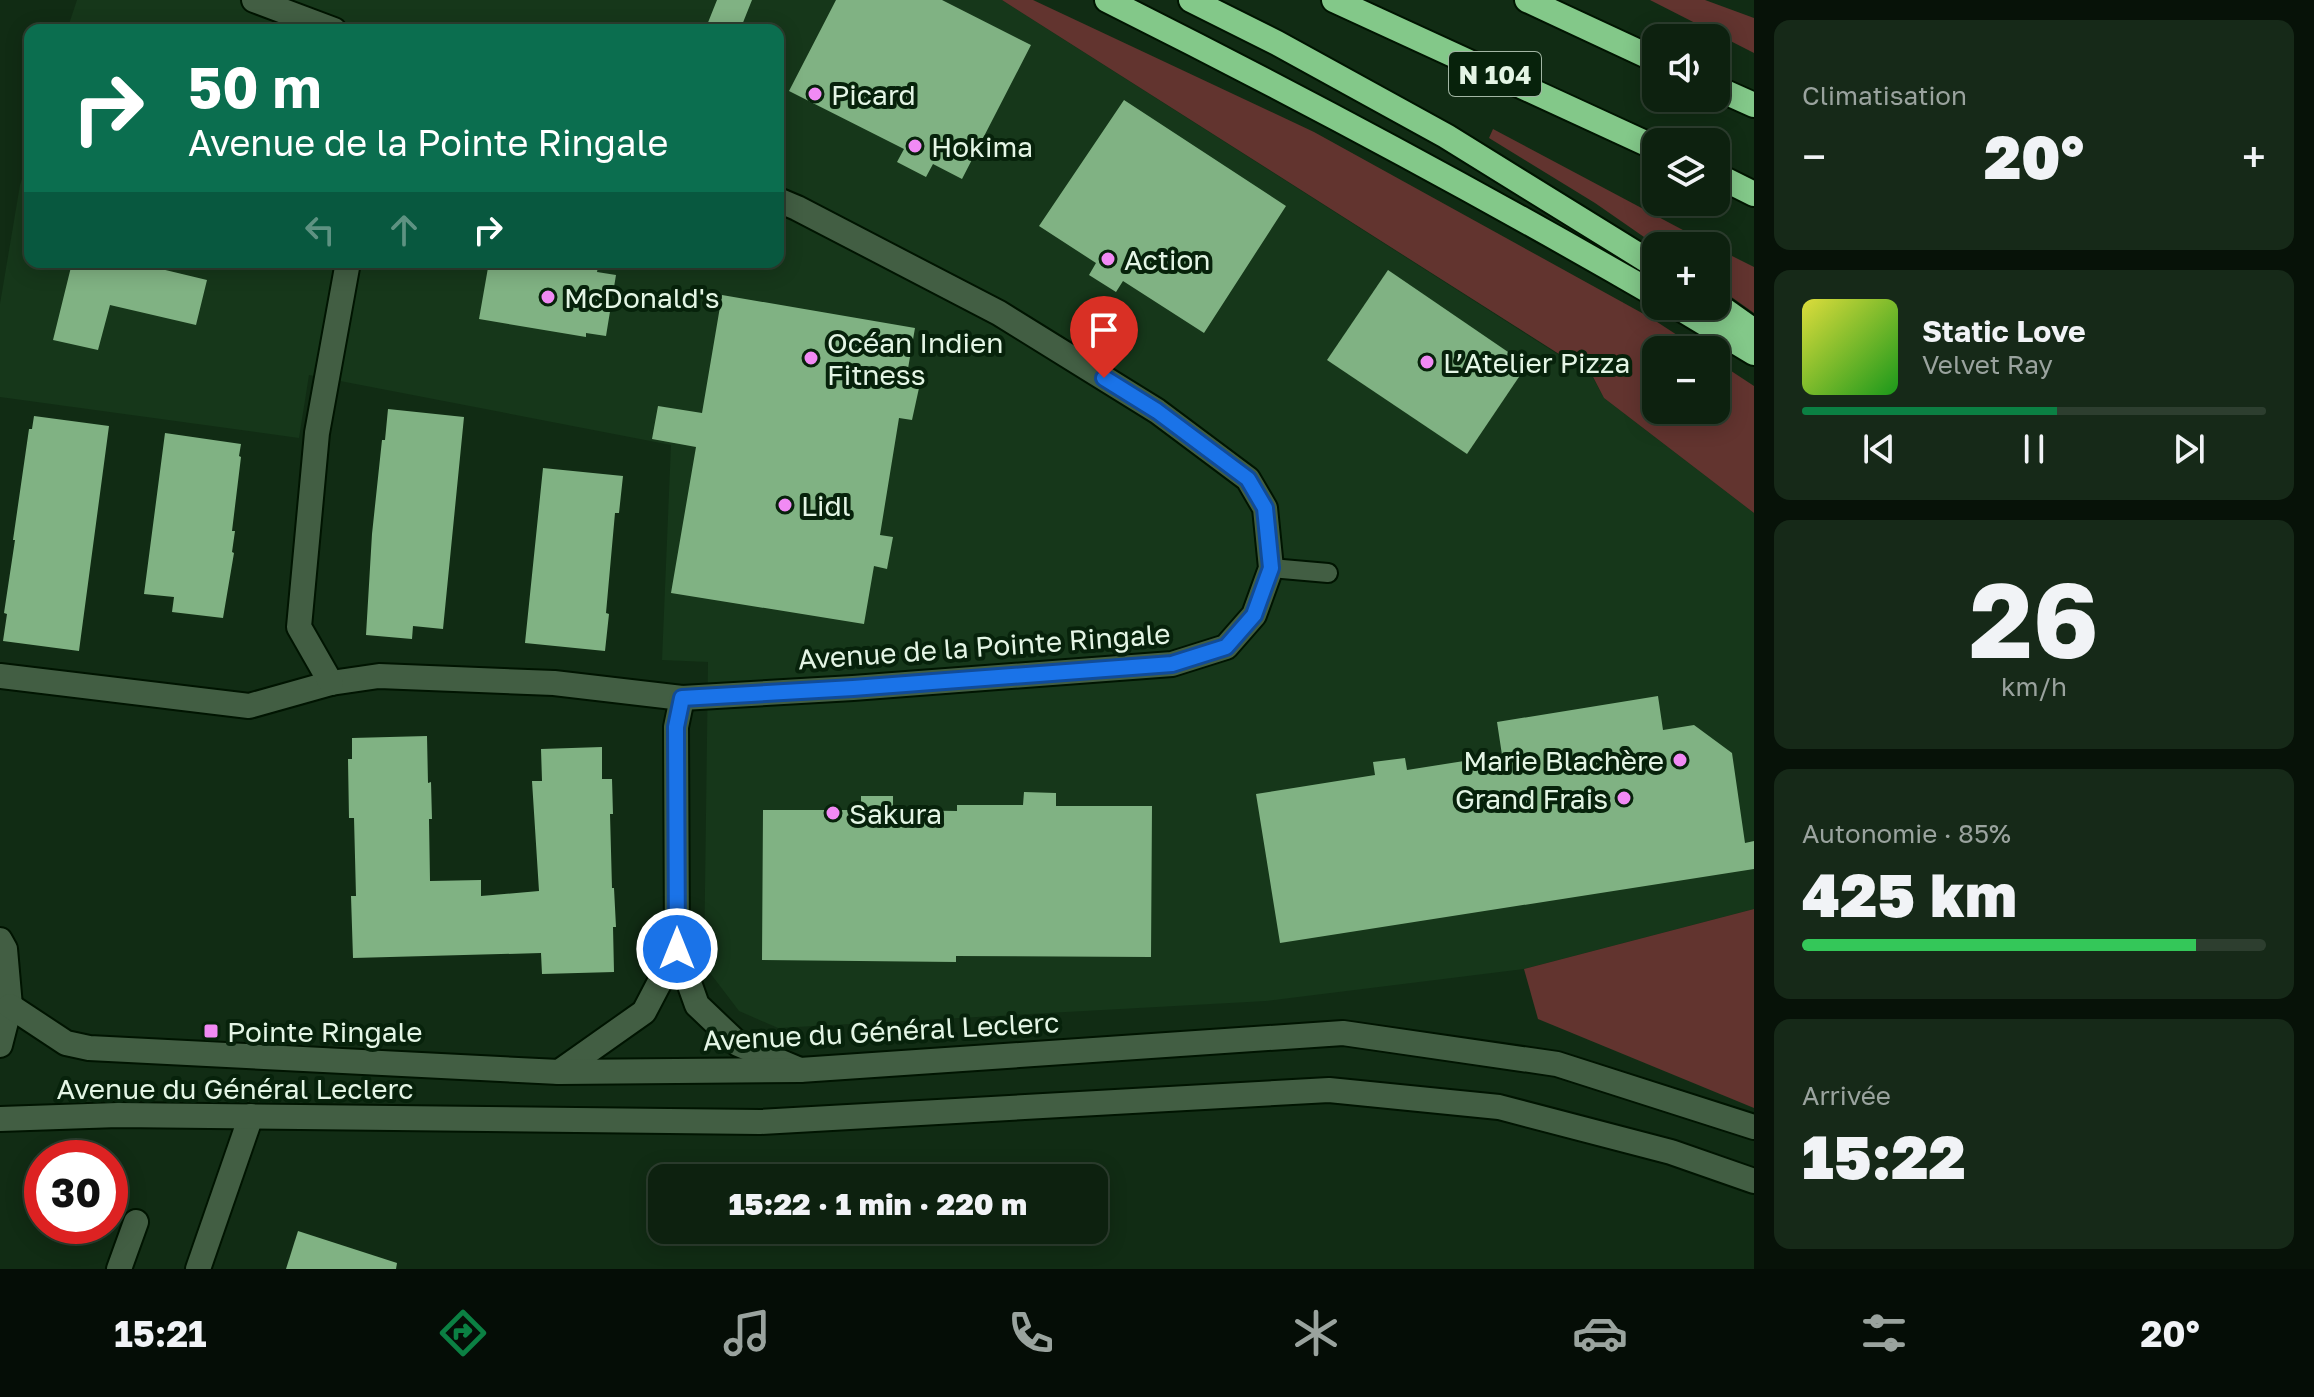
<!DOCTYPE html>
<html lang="fr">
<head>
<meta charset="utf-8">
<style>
  :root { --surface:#0d210f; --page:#162918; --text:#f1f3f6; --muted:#9aa39e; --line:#2d3e2f; --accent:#0b8043 }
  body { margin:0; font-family:"Golos Text",sans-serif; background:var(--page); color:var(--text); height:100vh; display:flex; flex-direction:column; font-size:30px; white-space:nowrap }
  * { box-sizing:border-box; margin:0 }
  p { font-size:26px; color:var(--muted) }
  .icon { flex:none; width:44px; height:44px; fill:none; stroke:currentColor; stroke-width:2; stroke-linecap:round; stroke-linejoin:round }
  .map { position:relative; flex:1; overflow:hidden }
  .sheet { display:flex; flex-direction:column; gap:20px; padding:20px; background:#071208; width:560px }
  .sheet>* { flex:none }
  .hud { position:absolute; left:24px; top:24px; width:760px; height:244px; border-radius:16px; box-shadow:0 4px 20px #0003,0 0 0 2px var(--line); background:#0b6e4f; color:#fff; overflow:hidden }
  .tools { position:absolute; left:1642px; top:24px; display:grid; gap:16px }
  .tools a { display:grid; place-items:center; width:88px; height:88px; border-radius:16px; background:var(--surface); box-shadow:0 4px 20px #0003,0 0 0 2px var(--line); font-size:40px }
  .speed { position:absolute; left:24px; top:1140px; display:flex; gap:16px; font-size:40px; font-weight:700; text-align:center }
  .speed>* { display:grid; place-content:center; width:104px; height:104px; border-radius:50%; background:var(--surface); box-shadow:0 4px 20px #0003,0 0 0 2px var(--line); line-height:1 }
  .speed .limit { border:12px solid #d22; background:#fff; color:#111 }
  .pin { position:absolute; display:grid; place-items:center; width:68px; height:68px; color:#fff; margin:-82px -34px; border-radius:50% 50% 50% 0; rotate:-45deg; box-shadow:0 0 8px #0007 }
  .pin .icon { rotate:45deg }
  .me { position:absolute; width:88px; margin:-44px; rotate:0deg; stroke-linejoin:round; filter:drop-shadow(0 0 6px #0008) }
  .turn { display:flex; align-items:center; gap:28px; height:168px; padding:0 32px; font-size:36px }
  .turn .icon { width:104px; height:104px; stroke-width:2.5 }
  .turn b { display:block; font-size:56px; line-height:68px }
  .lanes { display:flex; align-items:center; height:76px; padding:0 32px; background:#0003; justify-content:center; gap:40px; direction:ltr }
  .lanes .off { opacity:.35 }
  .big { font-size:60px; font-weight:800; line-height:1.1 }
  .sheet .tile { flex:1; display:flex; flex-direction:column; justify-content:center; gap:12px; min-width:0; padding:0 28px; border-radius:16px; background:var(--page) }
  .sheet .dial { align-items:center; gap:0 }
  .dial b { font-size:104px; line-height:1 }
  .song { display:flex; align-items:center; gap:24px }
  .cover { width:96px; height:96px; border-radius:12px; background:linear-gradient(135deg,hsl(60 70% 55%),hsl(120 70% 35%)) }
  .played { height:8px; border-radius:4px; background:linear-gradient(90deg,var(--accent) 55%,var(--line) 55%) }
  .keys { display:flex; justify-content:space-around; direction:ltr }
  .heat { display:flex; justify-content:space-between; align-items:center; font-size:44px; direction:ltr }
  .charge { height:12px; border-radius:6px; background:linear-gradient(90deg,#34c759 85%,var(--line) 0) }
  .trip { position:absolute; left:648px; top:1164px; width:460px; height:80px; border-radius:16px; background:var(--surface); box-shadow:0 4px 20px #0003,0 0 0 2px var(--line); font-weight:800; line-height:80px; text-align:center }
  .dock { display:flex; height:128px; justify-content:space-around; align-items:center; background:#050d06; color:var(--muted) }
  .dock .icon { width:56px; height:56px }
  .dock .on { color:var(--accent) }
  .dock b { font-size:36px; color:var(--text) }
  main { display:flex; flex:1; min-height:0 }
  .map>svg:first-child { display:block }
  .built { fill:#16371a }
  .green { fill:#62342f }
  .building { fill:#80b283 }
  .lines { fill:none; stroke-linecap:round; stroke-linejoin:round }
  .lane-casing { stroke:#001401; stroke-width:22 }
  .street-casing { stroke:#001401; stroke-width:28 }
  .secondary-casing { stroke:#001401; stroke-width:28 }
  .highway-casing { stroke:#001401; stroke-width:28 }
  .lane { stroke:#425e43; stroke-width:18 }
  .street { stroke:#425e43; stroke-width:24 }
  .secondary { stroke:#425e43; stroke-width:24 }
  .highway { stroke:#83c889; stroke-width:24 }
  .route-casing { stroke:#114b97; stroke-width:20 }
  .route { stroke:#1a73e8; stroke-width:14 }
  .poi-dot { fill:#f18af4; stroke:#07220b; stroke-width:3 }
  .labels { text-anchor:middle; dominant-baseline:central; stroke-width:8; stroke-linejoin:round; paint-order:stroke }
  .shield { fill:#07220b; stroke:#a2b6a4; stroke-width:2 }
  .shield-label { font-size:26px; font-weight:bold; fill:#e4f5e5 }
  .poi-label { font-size:28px; fill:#e4f5e5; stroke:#07220b; text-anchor:start }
  .street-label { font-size:28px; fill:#e4f5e5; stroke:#07220b }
</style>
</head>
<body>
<main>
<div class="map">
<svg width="1754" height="1269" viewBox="0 0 1754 1269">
  <rect width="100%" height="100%" fill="#112c14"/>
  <path class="built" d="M77 0H1002L1592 376 1604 398 1754 513V909L1524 969 1266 1001 778 1028 739 1011 704 965 708 662 662 660 671 445 309 375 299 438 0 397V304L20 185 30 154V262H778V30H67Z"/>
  <g class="green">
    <path d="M1002 0H1033L1314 132 1651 318 1700 350H1656V410H1716V361L1754 386V513L1604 398 1592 375Z"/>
    <path d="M1650 0H1705L1754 18V53Z"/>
    <path d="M1493 129 1713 246H1657L1595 203 1489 138Z"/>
    <path d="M1716 248 1754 267V313L1716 286Z"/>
    <path d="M1754 909V1108L1538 1019 1524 969Z"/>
  </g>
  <g class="building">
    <path d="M717 0H752L740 30H705Z"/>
    <path d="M836 0H942L1031 45 962 179 933 164 926 177 897 162 904 149 789 91Z"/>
    <path d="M1124 100 1286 206 1204 333 1123 281 1116 292 1089 275 1096 263 1039 226Z"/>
    <path d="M78 262H132L207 280 196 325 110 305 98 350 53 340 71 267 76 268Z"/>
    <path d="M489 262H567L598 267 597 272 616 275 606 336 586 333V337L479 319Z"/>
    <path d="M1388 270 1527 365 1467 454 1327 360Z"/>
    <path d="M722 295 915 328 905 386 919 388 912 420 899 418 880 535 893 537 887 569 874 566 864 624 671 593 696 447 652 439 658 406 702 413Z"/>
    <path d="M388 409 464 417 443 629 413 626 412 639 366 635 372 534 382 440H385Z"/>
    <path d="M34 416 109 426 79 651 3 641 7 614 4 613 15 540H13L29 429H32Z"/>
    <path d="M165 433 241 444 239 456 241 457 232 531H235L232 552 234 553 223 618 172 612 174 597 144 594Z"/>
    <path d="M543 468 623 476 619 513H615L606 613 609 614 605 651 525 643Z"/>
    <path d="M1658 696 1663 730 1694 725 1732 753 1745 843 1754 841V869L1280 943 1256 794 1375 775 1373 762 1405 758 1407 770 1502 755 1497 722Z"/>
    <path d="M427 736 428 783 431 782 432 819H429L430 881 481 880V896L539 891 532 781H542L541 749 602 747V779H612L613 814H610L612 888H614L616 927H613L614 972 542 974 541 953 353 958 351 896H356L354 818H349L348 759H352V738Z"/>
    <path d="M1024 792 1056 793V806H1152L1151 957 956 956V962L762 960 763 810H861V796H893V810L957 811V805H1023Z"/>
    <path d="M298 1231 397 1263 396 1269H286Z"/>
  </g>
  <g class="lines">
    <defs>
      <path id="lane" d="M1271 568 1328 573"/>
      <g id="street">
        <path d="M254 0 334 30"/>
        <path d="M0 676 249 706 331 683 379 676 554 683 682 698 853 688 1172 664 1226 647 1254 615 1271 568 1265 508 1248 479 1157 411 999 313 797 208 778 200"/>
        <path d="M331 683 299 627 317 433 348 262"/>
        <path d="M682 698 676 727 677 949 697 1005 738 1044 800 1070"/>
        <path d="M559 1072 644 1012 677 949"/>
        <path d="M119 1269 136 1222"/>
        <path d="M198 1269 251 1116"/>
      </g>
      <g id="secondary">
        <path d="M0 940 5 949 10 1006 0 1045"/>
        <path d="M10 1006 66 1043 89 1048 559 1072 800 1070 1343 1033 1557 1064 1754 1127"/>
        <path d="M0 1119 118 1115 760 1122 1329 1090 1499 1107 1671 1152 1754 1181"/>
      </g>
      <g id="highway">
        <path d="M1107 0C1293 93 1476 191 1656 295"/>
        <path d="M1191 0 1277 43 1446 136 1656 266"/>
        <path d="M1334 0 1656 148"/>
        <path d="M1527 0 1656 60"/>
        <path d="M1716 88 1754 105"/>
        <path d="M1716 175 1754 194"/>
        <path d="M1716 304 1754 331"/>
        <path d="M1676 306 1754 353"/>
      </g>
    </defs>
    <use href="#lane" class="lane-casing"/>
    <use href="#street" class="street-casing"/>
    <use href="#secondary" class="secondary-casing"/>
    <use href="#highway" class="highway-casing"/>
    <use href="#lane" class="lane"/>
    <use href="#street" class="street"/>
    <use href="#secondary" class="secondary"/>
    <use href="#highway" class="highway"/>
  </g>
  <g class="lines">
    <defs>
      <path id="route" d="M677 949 676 727 682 698 853 688 1172 664 1226 647 1254 615 1271 568 1265 508 1248 479 1157 411 1104 378"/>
    </defs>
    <use href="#route" class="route-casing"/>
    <use href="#route" class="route"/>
  </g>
  <g class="poi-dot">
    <circle cx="815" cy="94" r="8"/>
    <circle cx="915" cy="146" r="8"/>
    <circle cx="1108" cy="259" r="8"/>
    <circle cx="548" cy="297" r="8"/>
    <circle cx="811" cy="358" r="8"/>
    <circle cx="1427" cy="362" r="8"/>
    <circle cx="785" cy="505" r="8"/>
    <circle cx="1680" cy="760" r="8"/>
    <circle cx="1624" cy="798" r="8"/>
    <circle cx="833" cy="813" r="8"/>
    <rect x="203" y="1023" width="16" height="16" rx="4"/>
  </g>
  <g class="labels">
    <rect class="shield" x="1449" y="52" width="92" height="44" rx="6"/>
    <g class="shield-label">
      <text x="1495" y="74">N 104</text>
    </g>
    <g class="poi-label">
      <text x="831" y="94">Picard</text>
      <text x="931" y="146">Hokima</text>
      <text x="1124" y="259">Action</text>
      <text x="564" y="297">McDonald's</text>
      <text x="827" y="342">Océan Indien<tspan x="827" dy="32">Fitness</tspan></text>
      <text x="1443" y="362">L’Atelier Pizza</text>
      <text x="801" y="505">Lidl</text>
      <text x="1664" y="760" text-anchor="end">Marie Blachère</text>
      <text x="1608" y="798" text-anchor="end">Grand Frais</text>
      <text x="849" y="813">Sakura</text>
      <text x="227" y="1031">Pointe Ringale</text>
    </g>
    <g class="street-label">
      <text transform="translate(984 646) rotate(-4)">Avenue de la Pointe Ringale</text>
      <text transform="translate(881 1031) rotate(-3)">Avenue du Général Leclerc</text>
      <text x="235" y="1088">Avenue du Général Leclerc</text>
    </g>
  </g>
</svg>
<div class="tools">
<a><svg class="icon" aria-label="sound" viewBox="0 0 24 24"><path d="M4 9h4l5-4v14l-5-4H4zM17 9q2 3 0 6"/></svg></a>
<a><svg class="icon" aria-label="layers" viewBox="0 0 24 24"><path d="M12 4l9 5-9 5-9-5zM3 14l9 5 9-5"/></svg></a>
<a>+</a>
<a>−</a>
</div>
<div class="speed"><div class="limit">30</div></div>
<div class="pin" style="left:1104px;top:378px;background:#d93025"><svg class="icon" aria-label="arrive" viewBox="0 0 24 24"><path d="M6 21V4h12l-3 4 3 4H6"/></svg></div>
<svg class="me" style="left:677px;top:949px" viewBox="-20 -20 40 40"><circle r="17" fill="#1a73e8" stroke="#fff" stroke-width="3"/><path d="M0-11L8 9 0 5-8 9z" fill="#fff"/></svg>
<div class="trip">15:22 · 1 min · 220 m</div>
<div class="hud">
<div class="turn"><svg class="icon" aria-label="right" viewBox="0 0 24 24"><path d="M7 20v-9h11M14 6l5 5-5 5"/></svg><div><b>50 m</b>Avenue de la Pointe Ringale</div></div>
<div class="lanes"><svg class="icon off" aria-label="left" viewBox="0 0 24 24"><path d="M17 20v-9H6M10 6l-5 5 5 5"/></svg><svg class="icon off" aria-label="ahead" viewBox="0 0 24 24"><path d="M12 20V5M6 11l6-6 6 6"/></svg><svg class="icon" aria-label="right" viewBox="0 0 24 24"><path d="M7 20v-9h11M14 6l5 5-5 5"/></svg></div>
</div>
</div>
<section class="sheet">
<div class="tile"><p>Climatisation</p>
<div class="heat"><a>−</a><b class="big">20°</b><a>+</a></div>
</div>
<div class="tile">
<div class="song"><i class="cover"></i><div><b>Static Love</b><p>Velvet Ray</p></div></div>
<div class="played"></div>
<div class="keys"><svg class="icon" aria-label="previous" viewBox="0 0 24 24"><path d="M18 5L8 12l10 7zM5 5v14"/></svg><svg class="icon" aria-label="pause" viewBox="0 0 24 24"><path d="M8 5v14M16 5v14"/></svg><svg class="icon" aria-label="next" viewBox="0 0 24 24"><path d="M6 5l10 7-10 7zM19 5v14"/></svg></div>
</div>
<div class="tile dial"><b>26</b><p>km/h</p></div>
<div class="tile"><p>Autonomie · 85%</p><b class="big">425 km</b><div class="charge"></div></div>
<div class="tile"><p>Arrivée</p><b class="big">15:22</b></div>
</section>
</main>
<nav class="dock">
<b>15:21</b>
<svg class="icon on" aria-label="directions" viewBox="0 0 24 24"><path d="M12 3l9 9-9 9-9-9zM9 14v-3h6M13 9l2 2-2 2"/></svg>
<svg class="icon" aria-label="music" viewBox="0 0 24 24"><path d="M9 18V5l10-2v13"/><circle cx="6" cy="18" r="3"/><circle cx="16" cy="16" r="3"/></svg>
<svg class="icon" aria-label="phone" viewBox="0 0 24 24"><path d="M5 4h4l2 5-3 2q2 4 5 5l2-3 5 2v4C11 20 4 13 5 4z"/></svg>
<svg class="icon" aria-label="climate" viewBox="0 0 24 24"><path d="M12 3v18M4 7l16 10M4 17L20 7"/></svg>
<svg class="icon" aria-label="car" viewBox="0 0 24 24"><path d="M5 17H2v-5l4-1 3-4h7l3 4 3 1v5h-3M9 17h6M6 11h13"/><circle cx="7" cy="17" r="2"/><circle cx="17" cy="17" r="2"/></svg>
<svg class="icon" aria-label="filters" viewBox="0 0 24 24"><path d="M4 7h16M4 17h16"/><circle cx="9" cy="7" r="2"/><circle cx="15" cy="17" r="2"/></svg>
<b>20°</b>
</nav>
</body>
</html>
